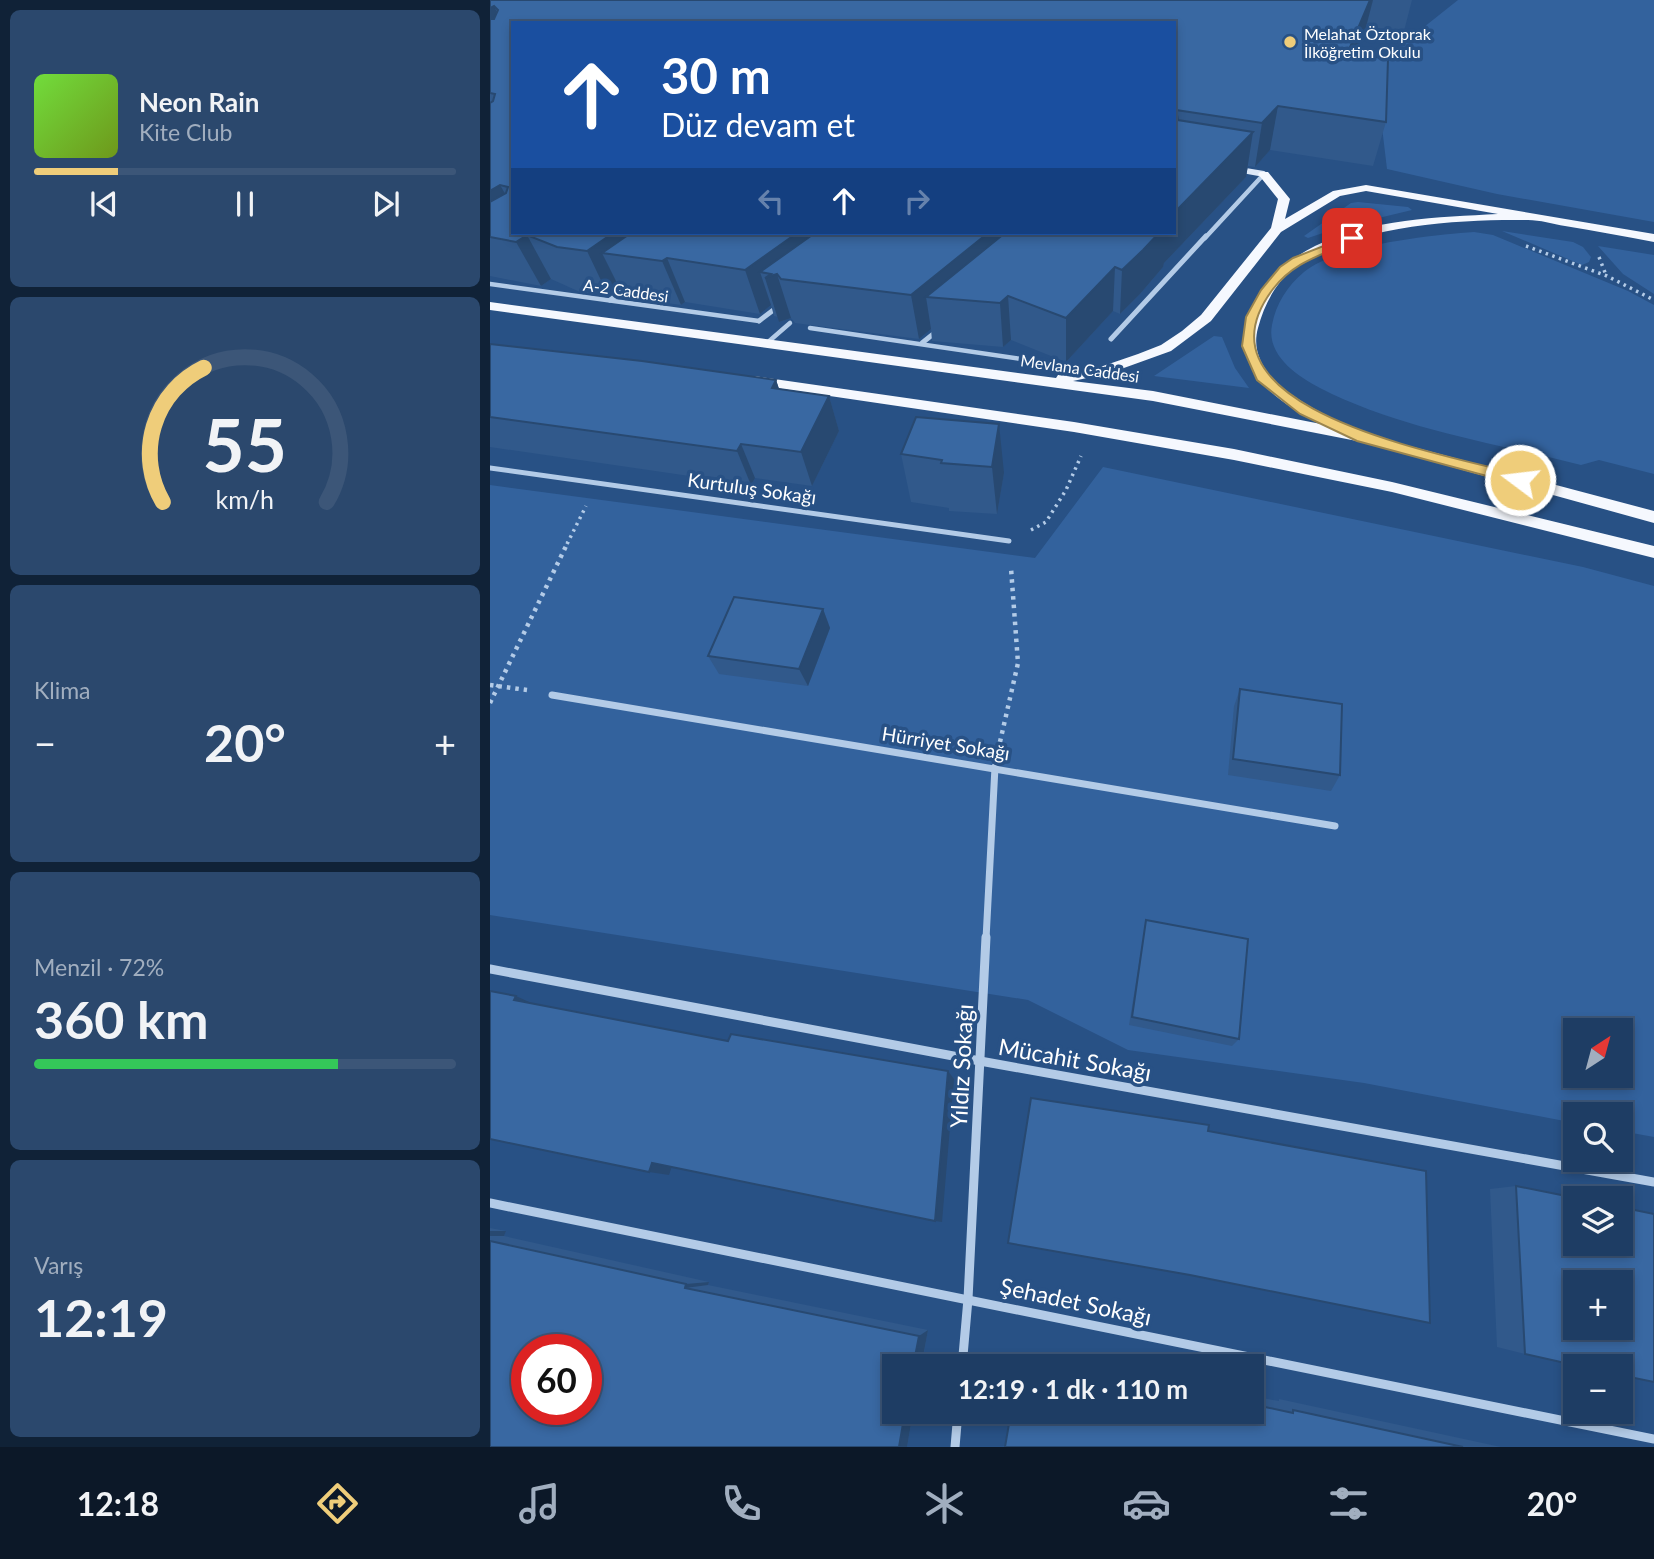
<!DOCTYPE html>
<html lang="tr">
<head>
<meta charset="utf-8">
<style>
  :root { --surface:#1e3d64; --page:#2b486d; --text:#f1f3f6; --muted:#a1aebf; --line:#3c5678; --accent:#efcd7a }
  body { margin:0; font-family:Lato,sans-serif; background:var(--page); color:var(--text); height:100vh; display:flex; flex-direction:column; font-size:26px; white-space:nowrap }
  * { box-sizing:border-box; margin:0 }
  p { font-size:23px; color:var(--muted) }
  .icon { flex:none; width:38px; height:38px; fill:none; stroke:currentColor; stroke-width:2; stroke-linecap:round; stroke-linejoin:round }
  .map { position:relative; flex:1; overflow:hidden }
  .details { display:flex; flex-direction:column; gap:10px; padding:10px; background:#102237; width:490px }
  .details>* { flex:none }
  .guide { position:absolute; left:21px; top:21px; width:665px; height:214px; border-radius:0px; box-shadow:0 4px 10px #0003,0 0 0 2px var(--line); background:#1a4fa0; color:#fff; overflow:hidden }
  .needle { width:46px; rotate:36deg }
  .buttons { position:absolute; left:1073px; top:1018px; display:grid; gap:14px }
  .buttons a { display:grid; place-items:center; width:70px; height:70px; border-radius:0px; background:var(--surface); box-shadow:0 4px 10px #0003,0 0 0 2px var(--line); font-size:35px }
  .speed { position:absolute; left:21px; top:1334px; display:flex; gap:14px; font-size:35px; font-weight:700; text-align:center }
  .speed>* { display:grid; place-content:center; width:91px; height:91px; border-radius:50%; background:var(--surface); box-shadow:0 4px 10px #0003,0 0 0 2px var(--line); line-height:1 }
  .speed .limit { border:10px solid #d22; background:#fff; color:#111 }
  .pin { position:absolute; display:grid; place-items:center; width:60px; height:60px; color:#fff; margin:-30px; border-radius:14px; box-shadow:0 4px 10px #0006 }
  .me { position:absolute; width:77px; margin:-38px; rotate:285deg; stroke-linejoin:round; filter:drop-shadow(0 0 5px #0008) }
  .turn { display:flex; align-items:center; gap:24px; height:147px; padding:0 35px; font-size:32px }
  .turn .icon { width:91px; height:91px; stroke-width:2.5 }
  .turn b { display:block; font-size:49px; line-height:60px }
  .lanes { display:flex; align-items:center; height:66px; padding:0 35px; background:#0003; justify-content:center; gap:35px; direction:ltr }
  .lanes .off { opacity:.35 }
  .big { font-size:52px; font-weight:700; line-height:1.1 }
  .details .widget { flex:1; display:flex; flex-direction:column; justify-content:center; gap:10px; min-width:0; padding:0 24px; border-radius:10px; background:var(--page) }
  .details .dial { align-items:center; gap:0 }
  .dial svg { height:182px; overflow:visible; fill:none; stroke:var(--line); stroke-width:7; stroke-linecap:round; text-anchor:middle }
  .dial text { fill:var(--text); stroke:none }
  .song { display:flex; align-items:center; gap:21px }
  .cover { width:84px; height:84px; border-radius:10px; background:linear-gradient(135deg,hsl(100 70% 55%),hsl(80 70% 35%)) }
  .played { height:7px; border-radius:4px; background:linear-gradient(90deg,var(--accent) 20%,var(--line) 20%) }
  .keys { display:flex; justify-content:space-around; direction:ltr }
  .heat { display:flex; justify-content:space-between; align-items:center; font-size:38px; direction:ltr }
  .charge { height:10px; border-radius:5px; background:linear-gradient(90deg,#34c759 72%,var(--line) 0) }
  .trip { position:absolute; left:392px; top:1354px; width:382px; height:70px; border-radius:0px; background:var(--surface); box-shadow:0 4px 10px #0003,0 0 0 2px var(--line); font-weight:700; line-height:70px; text-align:center }
  .menu { display:flex; height:112px; justify-content:space-around; align-items:center; background:#0c1828; color:var(--muted) }
  .menu .icon { width:49px; height:49px }
  .menu .on { color:var(--accent) }
  .menu b { font-size:32px; color:var(--text) }
  main { display:flex; flex:1; min-height:0 }
  .map>svg:first-child { display:block }
  .green { fill:#33629d; fill-rule:evenodd }
  .lines { fill:none; stroke-linecap:round; stroke-linejoin:round }
  .path-far1 { stroke:#b3cbe7; stroke-width:3.5; stroke-dasharray:2.5 4.5; stroke-linecap:butt }
  .path { stroke:#b3cbe7; stroke-width:4.5; stroke-dasharray:3.5 5; stroke-linecap:butt }
  .lane { stroke:#b3cbe7; stroke-width:4.5 }
  .street-far3 { stroke:#b3cbe7; stroke-width:4.5 }
  .street-far2 { stroke:#b3cbe7; stroke-width:5 }
  .street-far1 { stroke:#b3cbe7; stroke-width:7 }
  .street { stroke:#b3cbe7; stroke-width:9 }
  .secondary { fill:#dde8f7; fill-rule:evenodd }
  .primary { fill:#f5f8fe; fill-rule:evenodd }
  .wall { fill:#31598b; fill-rule:evenodd }
  .shaded-wall { fill:#284971 }
  .building { fill:#3968a2; stroke:#284971; stroke-width:2; fill-rule:evenodd }
  .route { fill:#efcd7a; stroke:#9b854f; stroke-width:2 }
  .poi-dot { fill:#efcd7a; stroke:#285185; stroke-width:2.5 }
  .labels { text-anchor:middle; dominant-baseline:central; stroke-width:7; stroke-linejoin:round; paint-order:stroke }
  .far-poi-label { font-size:16px; fill:#fff; stroke:#285185; text-anchor:start }
  .far-street-label { font-size:16px; fill:#fff; stroke:#285185 }
  .street-label { font-size:19px; fill:#fff; stroke:#285185 }
  .near-street-label { font-size:23px; fill:#fff; stroke:#285185 }
</style>
</head>
<body>
<main>
<section class="details">
<div class="widget">
<div class="song"><i class="cover"></i><div><b>Neon Rain</b><p>Kite Club</p></div></div>
<div class="played"></div>
<div class="keys"><svg class="icon" aria-label="previous" viewBox="0 0 24 24"><path d="M18 5L8 12l10 7zM5 5v14"/></svg><svg class="icon" aria-label="pause" viewBox="0 0 24 24"><path d="M8 5v14M16 5v14"/></svg><svg class="icon" aria-label="next" viewBox="0 0 24 24"><path d="M6 5l10 7-10 7zM19 5v14"/></svg></div>
</div>
<div class="widget dial"><svg viewBox="0 0 100 80">
<path d="M14 69A42 42 0 1 1 86 69"/>
<path d="M14 69A42 42 0 0 1 32 10" stroke="#efcd7a"/>
<text x="50" y="56" font-size="32" font-weight="700">55</text>
<text x="50" y="72" font-size="11">km/h</text>
</svg></div>
<div class="widget"><p>Klima</p>
<div class="heat"><a>−</a><b class="big">20°</b><a>+</a></div>
</div>
<div class="widget"><p>Menzil · 72%</p><b class="big">360 km</b><div class="charge"></div></div>
<div class="widget"><p>Varış</p><b class="big">12:19</b></div>
</section>
<div class="map">
<svg width="1164" height="1447" viewBox="0 0 1164 1447">
  <rect width="100%" height="100%" fill="#285185"/>
  <g class="green">
    <path d="M968 0H1164V222L1007 194 897 169 889 102 851 93Z"/>
    <path d="M868 202 918 207 922 210 851 227 818 238 814 236 861 203Z"/>
    <path d="M1012 231 1083 242 1093 247 1101 257 1099 262 1092 265Z"/>
    <path d="M984 232 1003 235 1138 291 1164 305V474L1109 460 1091 465C1004 443 910 429 830 388 807 376 776 355 782 325 786 304 797 286 814 272 846 245 942 235 984 232Z"/>
    <path d="M1108 246 1164 255V294L1133 274Z"/>
    <path d="M724 336 732 337 745 368 759 388 664 376Z"/>
    <path d="M613 467 1093 567 1164 586V1137L1131 1131 1130 1115H1085V1123L874 1083 638 1050 538 1000 0 915V485L545 558ZM1085 1031H1130V1076H1085Z"/>
  </g>
  <g class="lines">
    <g class="path-far1">
      <path d="M1036 246 1117 276 1164 300"/>
      <path d="M1109 257 1116 275"/>
      <path d="M541 530 556 522 576 490 591 456"/>
      <path d="M77 544 96 506"/>
    </g>
    <g class="path">
      <path d="M0 685 37 690"/>
      <path d="M0 703 78 542"/>
      <path d="M510 742 528 663 521 568"/>
    </g>
    <g class="lane">
      <path d="M0 284 269 321"/>
      <path d="M320 328 559 363"/>
      <path d="M277 343 300 323"/>
    </g>
    <path class="street-far3" d="M715 238 774 174"/>
    <g class="street-far2">
      <path d="M120 300 137 288"/>
      <path d="M269 321 290 305"/>
      <path d="M621 339 716 236"/>
      <path d="M432 343 447 331"/>
      <path d="M0 468 519 541"/>
    </g>
    <g class="street-far1">
      <path d="M62 695 845 826"/>
      <path d="M496 939 505 767"/>
    </g>
    <g class="street">
      <path d="M0 969 490 1061 1164 1182"/>
      <path d="M0 1203 1164 1439"/>
      <path d="M472 1367 478 1299 496 937"/>
      <path d="M465 1447 468 1412"/>
    </g>
    <path class="secondary" d="M738 165 774 171 779 174 774 177 735 170 734 168Z"/>
    <g class="primary">
      <path d="M770 172H778L800 199 795 219 843 191 876 185 1164 234V242C1134 236 1105 231 1075 226 1063 224 1050 220 1038 220 968 219 859 225 802 270 784 285 774 306 768 328 755 375 814 404 848 421V427L1164 511V523L872 442 663 401 0 310V302L566 378 568 375 613 366 648 354 671 345 692 331 711 315 781 228 788 199 768 174ZM876 191 1008 214C949 217 880 219 825 246 796 261 771 281 760 312 740 369 784 401 831 424L663 391 583 381 620 373 681 351 721 321 791 232 850 196Z"/>
      <path d="M264 376 584 422 744 449 902 482 1164 546V558L902 492 744 460 584 432 259 384V378Z"/>
    </g>
  </g>
  <g class="wall">
    <path d="M0 0H922L914 31 876 27 865 53 896 122 883 166 780 150 765 167 758 166 756 177 674 263 673 267 650 294 630 314 623 311 576 362 521 340 513 347 442 341 441 329 429 339 305 323 301 318 289 322 288 317 284 316 281 305 270 314 195 302 191 305 133 297 129 287 118 295 90 292 61 279 51 286 0 276ZM23 23H684V233H23Z"/>
    <path d="M0 344 286 380 289 389 339 396 349 431 322 486 265 478 261 485 0 447Z"/>
    <path d="M426 417 514 473 507 514 459 511V508L421 502 411 454Z"/>
    <path d="M333 609 340 628 318 686 229 674 218 656Z"/>
    <path d="M750 689 850 775 841 791 738 775 744 706Z"/>
    <path d="M656 920 749 1039 742 1046 639 1025Z"/>
    <path d="M1026 1186 1035 1354 1007 1347 1000 1189Z"/>
    <path d="M0 1228 16 1231 14 1236 219 1282 218 1285 438 1330 417 1447H0Z"/>
    <path d="M532 1355 588 1367H528Z"/>
    <path d="M761 1396 789 1401V1399L1011 1447H515L761 1412Z"/>
  </g>
  <g class="shaded-wall">
    <path d="M880 0H883L876 27 848 95 858 52Z"/>
    <path d="M4 6 23 47 16 52 0 18V8Z"/>
    <path d="M788 106 780 150 765 167 772 123Z"/>
    <path d="M763 132 756 177 674 263 673 267 650 294 630 314 632 270 669 233H684V213Z"/>
    <path d="M10 185 23 207 0 237V191Z"/>
    <path d="M123 233H207L112 253 129 287 118 295 97 251Z"/>
    <path d="M307 233H378L287 274 301 318 289 322 275 278 281 274 270 272 281 305 270 314 255 270Z"/>
    <path d="M498 233H554L436 297 441 329 429 339 421 295Z"/>
    <path d="M37 235 61 279 51 286 26 242Z"/>
    <path d="M177 258 195 302 191 305 172 261Z"/>
    <path d="M625 267 623 311 576 362V318Z"/>
    <path d="M518 296 521 340 513 347 510 303Z"/>
    <path d="M286 380 298 415 282 388Z"/>
    <path d="M339 396 349 431 322 486 311 452Z"/>
    <path d="M509 424 514 473 507 514 502 467Z"/>
    <path d="M251 444 265 478 261 485 247 451Z"/>
    <path d="M333 609 340 628 318 686 309 669Z"/>
    <path d="M26 996 50 1007 24 1000Z"/>
    <path d="M458 1071 464 1079 452 1222 445 1221Z"/>
    <path d="M162 1163 182 1166 179 1175 159 1172Z"/>
    <path d="M0 1231H16L14 1236H0Z"/>
    <path d="M219 1282 218 1285 195 1288 196 1284Z"/>
    <path d="M438 1330 431 1367H423L429 1336Z"/>
    <path d="M415 1412H423L417 1447H409Z"/>
  </g>
  <g class="building">
    <path d="M0 0H880L858 52 898 59 896 122 788 106 772 123 686 110 688 120 763 132 684 213V23H23V233H123L97 251 67 247 37 235 26 242 0 237V202L16 193 18 187 10 185 0 191V103L3 101 5 94 0 93V19H4L8 10 4 6 0 8Z"/>
    <path d="M141 233H307L255 270 177 258 172 261 112 253Z"/>
    <path d="M325 233H498L421 295 291 279 287 274 275 278 281 274 270 272Z"/>
    <path d="M515 233H669L653 250 632 270 625 267 576 318 518 296 510 303 436 297Z"/>
    <path d="M0 344 152 361 286 380 282 388 339 396 311 452 251 444 247 451 0 417Z"/>
    <path d="M426 417 509 424 502 467 451 463 452 460 411 454Z"/>
    <path d="M244 597 333 609 309 669 218 656Z"/>
    <path d="M750 689 852 704 850 775 743 759Z"/>
    <path d="M656 920 758 939 749 1039 642 1017Z"/>
    <path d="M0 991 26 996 24 1000 238 1041 241 1034 458 1071 445 1221 162 1163 159 1172 0 1139Z"/>
    <path d="M541 1098 719 1125 718 1131 936 1171 940 1323 700 1275 518 1243Z"/>
    <path d="M1026 1186 1091 1199H1085V1244H1130V1207L1164 1214V1382L1130 1375V1367H1093L1035 1354ZM1085 1283H1130V1328H1085Z"/>
    <path d="M0 1241 196 1284 195 1288 429 1336 423 1367H404V1412H415L409 1447H0ZM37 1349H96V1409H37Z"/>
    <path d="M529 1363 545 1367H528Z"/>
    <path d="M761 1404 803 1413V1410L973 1447H515L521 1412H761Z"/>
  </g>
  <path class="route" d="M859 236 868 238C861 243 852 246 844 249 820 259 800 267 783 289 690 412 967 456 1035 476V483L1030 485 867 441 810 414 767 380 752 346 756 317 771 290 790 267 803 258Z"/>
  <circle class="poi-dot" cx="800" cy="42" r="7"/>
  <g class="labels">
    <g class="far-poi-label">
      <text x="814" y="33">Melahat Öztoprak<tspan x="814" dy="18">İlköğretim Okulu</tspan></text>
    </g>
    <g class="far-street-label">
      <text transform="translate(136 290) rotate(8)">A-2 Caddesi</text>
      <text transform="translate(590 368) rotate(8)">Mevlana Caddesi</text>
    </g>
    <g class="street-label">
      <text transform="translate(262 488) rotate(8)">Kurtuluş Sokağı</text>
      <text transform="translate(456 743) rotate(9)">Hürriyet Sokağı</text>
    </g>
    <g class="near-street-label">
      <text transform="translate(585 1059) rotate(10)">Mücahit Sokağı</text>
      <text transform="translate(471 1066) rotate(-87)">Yıldız Sokağı</text>
      <text transform="translate(586 1301) rotate(12)">Şehadet Sokağı</text>
    </g>
  </g>
</svg>
<div class="buttons">
<a><svg class="needle" viewBox="-14 -14 28 28"><path d="M0-13l5 13h-10z" fill="#e53935"/><path d="M0 13l5-13h-10z" fill="#a1aebf"/></svg></a>
<a><svg class="icon" aria-label="search" viewBox="0 0 24 24"><circle cx="10" cy="10" r="6"/><path d="M15 15l6 6"/></svg></a>
<a><svg class="icon" aria-label="layers" viewBox="0 0 24 24"><path d="M12 4l9 5-9 5-9-5zM3 14l9 5 9-5"/></svg></a>
<a>+</a>
<a>−</a>
</div>
<div class="speed"><div class="limit">60</div></div>
<div class="pin" style="left:862px;top:238px;background:#d93025"><svg class="icon" aria-label="arrive" viewBox="0 0 24 24"><path d="M6 21V4h12l-3 4 3 4H6"/></svg></div>
<svg class="me" style="left:1030px;top:480px" viewBox="-20 -20 40 40"><circle r="17" fill="#efcd7a" stroke="#fff" stroke-width="3"/><path d="M0-11L8 9 0 5-8 9z" fill="#fff"/></svg>
<div class="trip">12:19 · 1 dk · 110 m</div>
<div class="guide">
<div class="turn"><svg class="icon" aria-label="ahead" viewBox="0 0 24 24"><path d="M12 20V5M6 11l6-6 6 6"/></svg><div><b>30 m</b>Düz devam et</div></div>
<div class="lanes"><svg class="icon off" aria-label="left" viewBox="0 0 24 24"><path d="M17 20v-9H6M10 6l-5 5 5 5"/></svg><svg class="icon" aria-label="ahead" viewBox="0 0 24 24"><path d="M12 20V5M6 11l6-6 6 6"/></svg><svg class="icon off" aria-label="right" viewBox="0 0 24 24"><path d="M7 20v-9h11M14 6l5 5-5 5"/></svg></div>
</div>
</div>
</main>
<nav class="menu">
<b>12:18</b>
<svg class="icon on" aria-label="directions" viewBox="0 0 24 24"><path d="M12 3l9 9-9 9-9-9zM9 14v-3h6M13 9l2 2-2 2"/></svg>
<svg class="icon" aria-label="music" viewBox="0 0 24 24"><path d="M9 18V5l10-2v13"/><circle cx="6" cy="18" r="3"/><circle cx="16" cy="16" r="3"/></svg>
<svg class="icon" aria-label="phone" viewBox="0 0 24 24"><path d="M5 4h4l2 5-3 2q2 4 5 5l2-3 5 2v4C11 20 4 13 5 4z"/></svg>
<svg class="icon" aria-label="climate" viewBox="0 0 24 24"><path d="M12 3v18M4 7l16 10M4 17L20 7"/></svg>
<svg class="icon" aria-label="car" viewBox="0 0 24 24"><path d="M5 17H2v-5l4-1 3-4h7l3 4 3 1v5h-3M9 17h6M6 11h13"/><circle cx="7" cy="17" r="2"/><circle cx="17" cy="17" r="2"/></svg>
<svg class="icon" aria-label="filters" viewBox="0 0 24 24"><path d="M4 7h16M4 17h16"/><circle cx="9" cy="7" r="2"/><circle cx="15" cy="17" r="2"/></svg>
<b>20°</b>
</nav>
</body>
</html>
